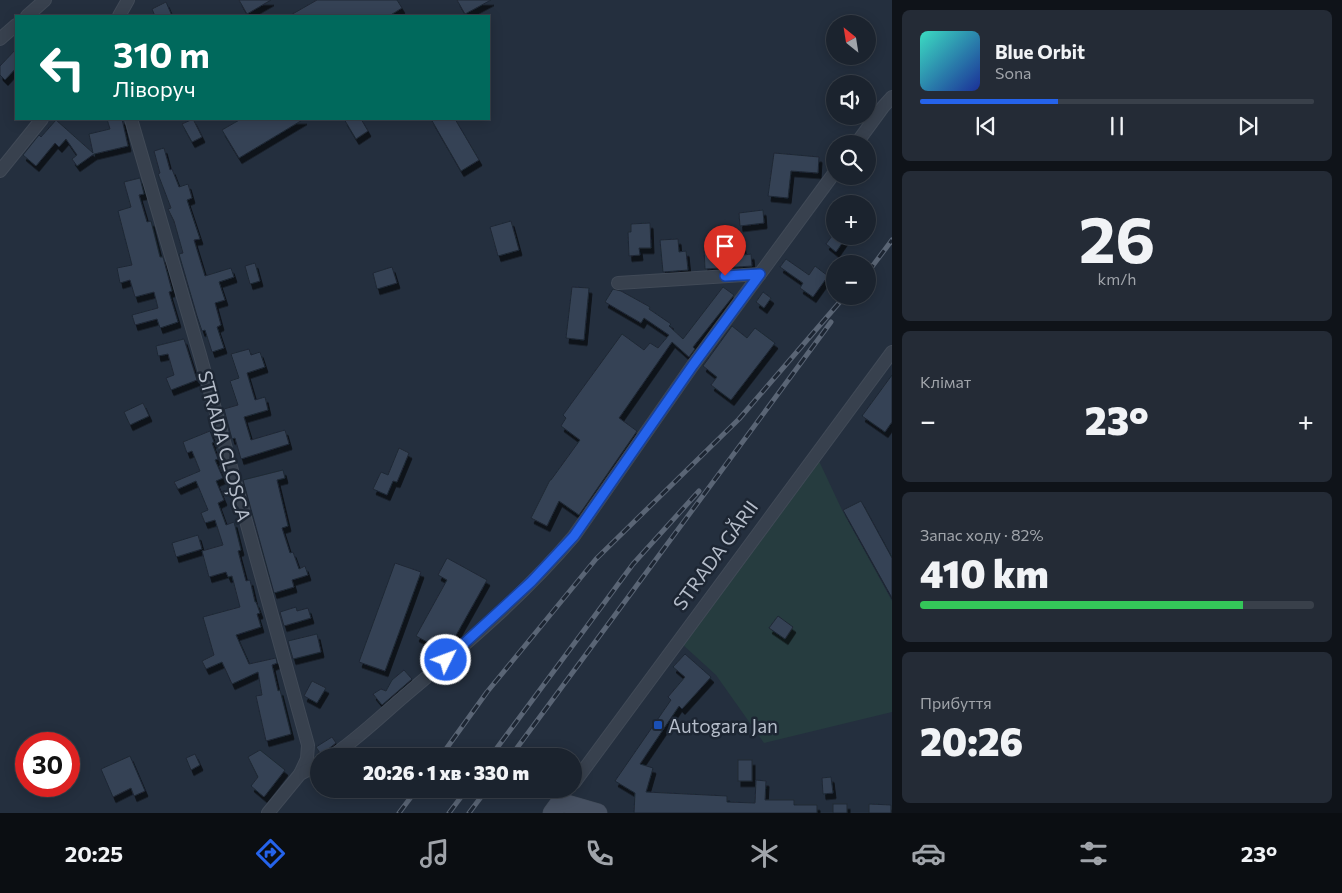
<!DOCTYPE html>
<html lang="uk">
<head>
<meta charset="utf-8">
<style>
  :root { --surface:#1b232e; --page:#242b36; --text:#f1f3f6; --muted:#a0a4aa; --line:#39404a; --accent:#2563eb }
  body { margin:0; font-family:Commissioner,sans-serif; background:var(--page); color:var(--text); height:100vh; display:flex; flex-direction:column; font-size:19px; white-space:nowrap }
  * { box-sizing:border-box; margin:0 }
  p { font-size:16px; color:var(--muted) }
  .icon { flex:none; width:28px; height:28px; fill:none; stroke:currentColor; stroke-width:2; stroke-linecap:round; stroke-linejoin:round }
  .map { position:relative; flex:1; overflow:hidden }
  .side { display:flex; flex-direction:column; gap:10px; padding:10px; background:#0f1319; width:450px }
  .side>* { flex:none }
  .banner { position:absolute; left:15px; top:15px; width:475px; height:105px; border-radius:0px; box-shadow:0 2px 12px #0003,0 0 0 1px var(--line); background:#00695c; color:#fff; overflow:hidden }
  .needle { width:32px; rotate:330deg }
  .tools { position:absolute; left:826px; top:15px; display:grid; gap:10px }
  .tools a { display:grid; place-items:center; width:50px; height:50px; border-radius:50%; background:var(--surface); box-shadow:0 2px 12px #0003,0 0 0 1px var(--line); font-size:25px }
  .speed { position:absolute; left:15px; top:732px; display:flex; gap:10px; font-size:25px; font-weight:700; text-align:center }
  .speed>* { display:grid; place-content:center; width:65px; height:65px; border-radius:50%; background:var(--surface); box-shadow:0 2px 12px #0003,0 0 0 1px var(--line); line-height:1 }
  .speed .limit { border:8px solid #d22; background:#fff; color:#111 }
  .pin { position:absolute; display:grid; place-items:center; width:42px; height:42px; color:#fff; margin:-51px -21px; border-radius:50% 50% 50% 0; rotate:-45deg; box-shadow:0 0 5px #0007 }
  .pin .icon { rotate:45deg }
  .me { position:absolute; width:55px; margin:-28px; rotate:48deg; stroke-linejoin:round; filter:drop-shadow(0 0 4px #0008) }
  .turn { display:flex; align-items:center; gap:18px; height:105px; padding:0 15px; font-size:22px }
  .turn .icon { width:65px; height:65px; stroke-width:2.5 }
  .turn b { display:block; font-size:35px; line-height:42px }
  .big { font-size:38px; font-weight:800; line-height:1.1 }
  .side .card { flex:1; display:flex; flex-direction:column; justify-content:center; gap:8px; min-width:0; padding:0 18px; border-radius:8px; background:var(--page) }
  .side .dial { align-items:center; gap:0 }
  .dial b { font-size:65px; line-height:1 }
  .song { display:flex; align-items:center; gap:15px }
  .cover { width:60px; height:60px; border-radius:8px; background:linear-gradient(135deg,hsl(170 70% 55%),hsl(230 70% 35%)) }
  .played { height:5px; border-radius:2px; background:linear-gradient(90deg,var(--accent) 35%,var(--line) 35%) }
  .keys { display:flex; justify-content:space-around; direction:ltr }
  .heat { display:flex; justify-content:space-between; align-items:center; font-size:28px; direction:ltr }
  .charge { height:8px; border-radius:4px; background:linear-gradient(90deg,#34c759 82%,var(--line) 0) }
  .trip { position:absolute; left:310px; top:748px; width:272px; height:50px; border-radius:25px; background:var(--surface); box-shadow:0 2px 12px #0003,0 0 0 1px var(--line); font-weight:800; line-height:50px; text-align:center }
  .tab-bar { display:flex; height:80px; justify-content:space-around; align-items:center; background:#0b0e12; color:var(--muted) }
  .tab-bar .icon { width:35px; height:35px }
  .tab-bar .selected { color:var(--accent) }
  .tab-bar b { font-size:22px; color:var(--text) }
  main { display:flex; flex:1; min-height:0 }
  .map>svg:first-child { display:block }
  .green { fill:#263c3f }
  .building { fill:#364354; stroke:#1f2835; filter:url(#shadow) }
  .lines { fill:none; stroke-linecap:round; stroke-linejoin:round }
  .street-casing { stroke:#414a57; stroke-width:14 }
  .secondary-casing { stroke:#414a57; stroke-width:19 }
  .street { stroke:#38414e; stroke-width:12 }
  .secondary { stroke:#465061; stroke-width:18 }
  .rail-casing { stroke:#5a6575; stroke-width:5 }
  .rail { stroke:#1d2633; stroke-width:3; stroke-dasharray:9; stroke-linecap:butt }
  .route-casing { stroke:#184099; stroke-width:12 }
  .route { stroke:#2563eb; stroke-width:9 }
  .transit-dot { fill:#1a4fb4; stroke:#1d2633; stroke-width:2 }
  .labels { text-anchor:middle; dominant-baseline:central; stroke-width:5; stroke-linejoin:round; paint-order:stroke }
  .street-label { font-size:19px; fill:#b4bcc9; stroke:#1d2633 }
  .poi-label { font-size:19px; fill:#b4bcc9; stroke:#1d2633; text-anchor:start }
</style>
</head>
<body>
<main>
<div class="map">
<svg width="892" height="813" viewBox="0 0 892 813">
  <defs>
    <filter id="shadow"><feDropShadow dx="3" dy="5.5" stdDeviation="0" flood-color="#0009"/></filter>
  </defs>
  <rect width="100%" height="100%" fill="#242f3e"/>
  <path class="green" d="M819 461 842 510 892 601V712L764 743 716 675 682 644Z"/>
  <g class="building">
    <path d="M239 0H271L247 14Z"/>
    <path d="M317 0H397L402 8 389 16H289Z"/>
    <path d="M457 0H491L465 14Z"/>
    <path d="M166 2 172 16H155L152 9Z"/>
    <path d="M16 49V68L5 80 0 75V66Z"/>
    <path d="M107 119H122L128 146 94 154 77 166 72 159 77 155 66 139 59 147 55 143 36 166 23 155 39 135 41 137 56 120 93 153 89 134 110 129Z"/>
    <path d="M193 119 202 137 192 142 182 124Z"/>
    <path d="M241 119H304L239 158 222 130Z"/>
    <path d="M344 119H361L368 131 356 139Z"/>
    <path d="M431 119H455L479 160 461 171Z"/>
    <path d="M164 148 170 170 172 169 179 187 188 184 192 198 187 200 200 239 194 240 205 276 231 268 234 277 219 282 225 300 215 303 221 325 217 327 224 348 212 352 205 330 202 331 197 316 179 254 183 253 174 221 168 209 171 208 158 174 160 173 154 151Z"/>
    <path d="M774 153 819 157 818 173 791 171 788 198 768 196Z"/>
    <path d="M140 178 144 194 139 195 147 222 151 221 160 257H163L172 291 169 292 178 322 160 328 157 319 135 325 132 315 158 308 154 292 135 297 130 280 120 283 117 268 132 265 118 211 131 207 124 182Z"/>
    <path d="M763 210 764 223 740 226 739 213Z"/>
    <path d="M511 221 519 250 498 256 490 227Z"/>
    <path d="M650 223 651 248H639L640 255 629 256 628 232H631V224Z"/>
    <path d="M741 233 744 255 751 254 752 266 705 269 704 247 730 245 729 235Z"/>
    <path d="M832 236H847L836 252 826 244Z"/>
    <path d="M678 239 679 252 686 251 688 270 663 272 660 240Z"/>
    <path d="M786 259 809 275 815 266 828 276 813 297 800 288 803 283 780 267Z"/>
    <path d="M255 263 260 281 250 284 245 266Z"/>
    <path d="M392 267 397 283 377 289 373 273Z"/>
    <path d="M572 287 589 288 584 340 566 338Z"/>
    <path d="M723 287 734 295 693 347 695 349 689 357 672 342 619 418 637 431 579 515 559 501 547 526 531 518 550 480H551L580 440 561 426 566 418 563 415 622 334 644 350 650 343 658 348 669 335 644 318 641 323 605 302 613 289 621 291 650 307 649 309 671 324 669 326 683 339Z"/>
    <path d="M763 292 771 298 764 308 756 302Z"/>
    <path d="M732 326 747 338 755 328 775 343 731 400 711 385 717 377 703 366Z"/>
    <path d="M184 339 197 380 171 390 166 378 174 375 168 354 158 356 156 346Z"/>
    <path d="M249 349 251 355 260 352 265 367 247 373 255 400 265 397 268 410 244 417 251 440 285 430 289 444 241 459 235 438 232 439 224 409 238 405 230 381 239 378 231 354Z"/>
    <path d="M892 375V422L885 432 862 416Z"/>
    <path d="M143 403 149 416 130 425 124 412Z"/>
    <path d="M210 431 214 442 212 443 218 459 215 460 223 478 216 481 224 500 218 503 226 525 234 522 241 550 238 551 246 581 250 580 255 602H256L260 613 257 614 261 627 236 635 249 664 276 658 277 663 272 665 278 691 280 690 291 734 266 741 256 696 262 695 258 672 232 684 222 662 206 669 202 661 214 655 203 617 240 607 232 576 228 577 226 572 209 577 202 551 223 545 215 520 205 523 201 513 208 510 196 481 178 489 174 482 200 471 192 451 187 453 183 442Z"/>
    <path d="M399 448 409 453 397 482 393 481 387 495 373 489 381 472 388 475Z"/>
    <path d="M283 470 285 478 277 480 288 526 282 528 290 553 293 552 299 569 305 566 308 575 292 580 294 587 274 593 243 480Z"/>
    <path d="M861 501 892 558V598L843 510Z"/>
    <path d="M198 535 202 549 176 557 172 543Z"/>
    <path d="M447 558 487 580 450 646 444 651 416 636 447 580 438 575Z"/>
    <path d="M395 563 421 572 385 671 359 662Z"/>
    <path d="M296 607 297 611 308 608 311 618 284 626 280 612Z"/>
    <path d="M778 616 793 627 785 639 769 628Z"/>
    <path d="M317 634 321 652 293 659 288 641Z"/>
    <path d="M685 654 711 677 682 709 679 706 640 764 653 768 646 792 727 796V802L755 803 756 780 766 781 765 800H794V805H817V813H634L635 793 615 781 671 700 668 697 685 677 673 667Z"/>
    <path d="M404 670 412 679 382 705 373 694 381 689 386 691 392 680Z"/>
    <path d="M312 681 326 688 317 703 304 696Z"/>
    <path d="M332 737 336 743 327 750 324 756H322L316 747Z"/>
    <path d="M260 750 285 770 264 797 251 786 258 777 248 757Z"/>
    <path d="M195 754 200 765 191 770 186 758Z"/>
    <path d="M130 756 145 791 134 796 131 788 113 797 101 769Z"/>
    <rect x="738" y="760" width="14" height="21"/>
    <path d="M831 777 833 793 823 794 822 778Z"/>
    <rect x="833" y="804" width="14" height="9"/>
    <path d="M869 804 891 805V813H869Z"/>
  </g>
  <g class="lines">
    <defs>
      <g id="street">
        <path d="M27 16 45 0"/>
        <path d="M119 16 128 0"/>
        <path d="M0 39 16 25"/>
        <path d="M131 119 200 355 308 745 307 759 300 774"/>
        <path d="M856 144 883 107 892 97"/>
        <path d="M0 171 42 119"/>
        <path d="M618 283 760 274"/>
        <path d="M332 756C359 738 383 714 408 693 466 644 525 594 574 536L693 365 835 172"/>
        <path d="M574 783 892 352"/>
        <path d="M268 813 300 774 319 764"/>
      </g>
      <path id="secondary" d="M552 813 560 802 598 813"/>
    </defs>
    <use href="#street" class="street-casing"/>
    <use href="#secondary" class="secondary-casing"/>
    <use href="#street" class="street"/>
    <use href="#secondary" class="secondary"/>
    <defs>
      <g id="rail">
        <path d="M868 272 892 240"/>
        <path d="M441 756 487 692 596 559 739 419 845 296"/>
        <path d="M491 756 633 564 699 491"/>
        <path d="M511 756 831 322"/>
        <path d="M399 813 417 789"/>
        <path d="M449 813 467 789"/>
        <path d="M469 813 487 789"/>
      </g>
    </defs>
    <use href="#rail" class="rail-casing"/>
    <use href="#rail" class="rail"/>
  </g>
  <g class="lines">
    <defs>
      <path id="route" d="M446 660 531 582 574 536 693 365 760 274 725 276"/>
    </defs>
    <use href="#route" class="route-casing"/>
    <use href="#route" class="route"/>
  </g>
  <rect class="transit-dot" x="653" y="720" width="10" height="10" rx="2.5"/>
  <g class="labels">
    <g class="street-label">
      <text transform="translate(225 446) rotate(75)">STRADA CLOȘCA</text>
      <text transform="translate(715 555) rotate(-54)">STRADA GĂRII</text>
    </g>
    <g class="poi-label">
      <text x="668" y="725">Autogara Jan</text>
    </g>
  </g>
</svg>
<div class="tools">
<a><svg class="needle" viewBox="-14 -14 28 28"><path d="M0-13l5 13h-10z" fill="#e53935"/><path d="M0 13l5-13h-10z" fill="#a0a4aa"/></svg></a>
<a><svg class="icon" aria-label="sound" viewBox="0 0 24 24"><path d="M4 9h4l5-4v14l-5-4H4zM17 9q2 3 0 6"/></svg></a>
<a><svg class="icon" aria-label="search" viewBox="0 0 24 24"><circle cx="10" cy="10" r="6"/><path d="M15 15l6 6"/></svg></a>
<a>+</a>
<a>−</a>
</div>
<div class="speed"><div class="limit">30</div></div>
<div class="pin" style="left:725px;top:276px;background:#d93025"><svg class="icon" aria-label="arrive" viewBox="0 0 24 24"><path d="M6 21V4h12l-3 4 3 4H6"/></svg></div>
<svg class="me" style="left:446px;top:660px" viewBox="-20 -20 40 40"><circle r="17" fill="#2563eb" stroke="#fff" stroke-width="3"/><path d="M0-11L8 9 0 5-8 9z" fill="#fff"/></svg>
<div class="trip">20:26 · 1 хв · 330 m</div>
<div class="banner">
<div class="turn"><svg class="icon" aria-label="left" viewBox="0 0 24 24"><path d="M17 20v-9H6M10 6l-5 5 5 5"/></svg><div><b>310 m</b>Ліворуч</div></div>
</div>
</div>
<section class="side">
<div class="card">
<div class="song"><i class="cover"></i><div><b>Blue Orbit</b><p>Sona</p></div></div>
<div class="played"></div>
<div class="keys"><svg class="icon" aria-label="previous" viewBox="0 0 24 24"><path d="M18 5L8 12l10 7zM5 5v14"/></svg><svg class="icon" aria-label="pause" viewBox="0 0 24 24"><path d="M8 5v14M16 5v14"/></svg><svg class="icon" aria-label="next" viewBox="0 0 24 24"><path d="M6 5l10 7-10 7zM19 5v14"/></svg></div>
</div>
<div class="card dial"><b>26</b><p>km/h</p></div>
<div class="card"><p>Клімат</p>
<div class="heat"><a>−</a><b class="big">23°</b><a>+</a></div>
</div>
<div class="card"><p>Запас ходу · 82%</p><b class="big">410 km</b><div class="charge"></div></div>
<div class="card"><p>Прибуття</p><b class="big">20:26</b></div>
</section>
</main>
<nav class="tab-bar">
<b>20:25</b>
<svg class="icon selected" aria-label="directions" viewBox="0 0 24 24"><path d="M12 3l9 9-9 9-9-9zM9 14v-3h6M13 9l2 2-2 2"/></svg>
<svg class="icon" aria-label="music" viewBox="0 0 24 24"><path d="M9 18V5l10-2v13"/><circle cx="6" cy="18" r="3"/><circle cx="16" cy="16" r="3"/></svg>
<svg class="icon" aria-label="phone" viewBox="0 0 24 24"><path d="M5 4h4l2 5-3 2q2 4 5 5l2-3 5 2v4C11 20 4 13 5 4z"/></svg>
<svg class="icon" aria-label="climate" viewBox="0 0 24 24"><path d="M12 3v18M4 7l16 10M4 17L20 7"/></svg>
<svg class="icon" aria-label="car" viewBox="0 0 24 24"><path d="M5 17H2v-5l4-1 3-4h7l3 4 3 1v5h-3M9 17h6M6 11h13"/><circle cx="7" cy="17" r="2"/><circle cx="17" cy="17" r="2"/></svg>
<svg class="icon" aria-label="filters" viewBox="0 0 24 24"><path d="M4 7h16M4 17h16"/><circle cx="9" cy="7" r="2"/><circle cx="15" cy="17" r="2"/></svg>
<b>23°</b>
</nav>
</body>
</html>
